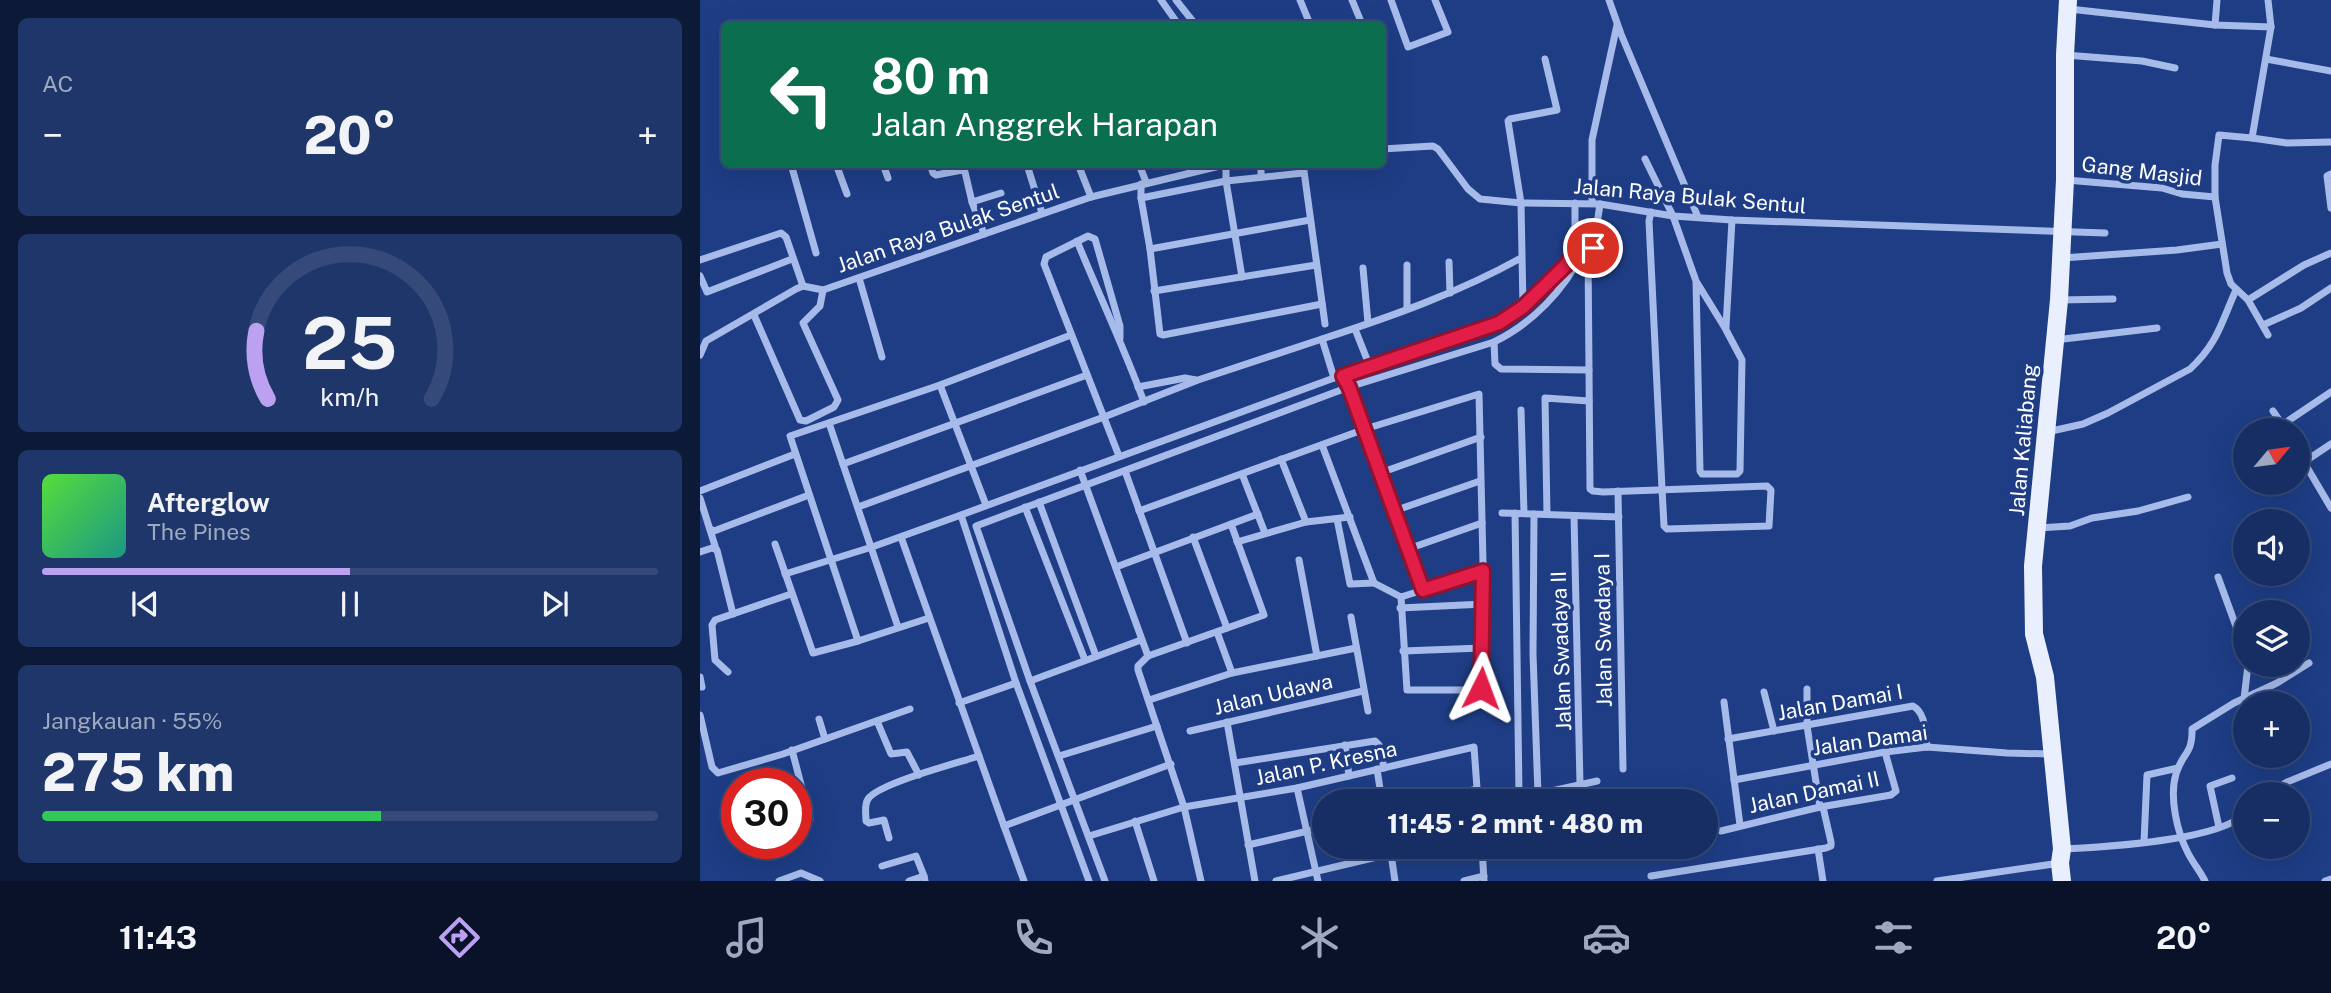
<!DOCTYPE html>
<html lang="id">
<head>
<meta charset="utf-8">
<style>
  :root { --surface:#162e64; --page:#1f366a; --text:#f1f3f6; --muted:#9ea8bf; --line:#354a78; --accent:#bca0f2 }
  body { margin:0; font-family:"Public Sans",sans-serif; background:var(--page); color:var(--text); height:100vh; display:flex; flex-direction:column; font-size:26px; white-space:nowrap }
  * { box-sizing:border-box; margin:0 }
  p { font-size:23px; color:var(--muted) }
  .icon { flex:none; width:38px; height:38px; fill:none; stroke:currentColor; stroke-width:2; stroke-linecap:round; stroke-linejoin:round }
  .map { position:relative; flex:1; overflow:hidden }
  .sheet { display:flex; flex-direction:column; gap:18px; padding:18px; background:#0c1937; width:700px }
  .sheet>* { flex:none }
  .top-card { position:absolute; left:21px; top:21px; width:665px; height:147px; border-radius:10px; box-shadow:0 7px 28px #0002,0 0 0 2px var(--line); background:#0b6e4f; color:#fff; overflow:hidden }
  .needle { width:46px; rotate:61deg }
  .tools { position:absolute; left:1533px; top:418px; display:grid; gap:14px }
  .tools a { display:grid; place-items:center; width:77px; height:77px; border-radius:50%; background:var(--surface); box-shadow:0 7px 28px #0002,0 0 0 2px var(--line); font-size:35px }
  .speed { position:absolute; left:21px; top:768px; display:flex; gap:14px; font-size:35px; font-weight:700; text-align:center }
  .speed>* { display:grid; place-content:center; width:91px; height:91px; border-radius:50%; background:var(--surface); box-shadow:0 7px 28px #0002,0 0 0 2px var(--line); line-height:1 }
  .speed .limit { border:10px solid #d22; background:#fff; color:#111 }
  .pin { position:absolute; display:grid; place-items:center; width:60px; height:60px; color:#fff; margin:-30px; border:4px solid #fff; border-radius:50%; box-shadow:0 2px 7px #0007 }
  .me { position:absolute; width:77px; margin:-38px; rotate:3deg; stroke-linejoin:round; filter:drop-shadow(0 0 5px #0008) }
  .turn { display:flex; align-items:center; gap:24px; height:147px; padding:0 35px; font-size:32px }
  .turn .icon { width:91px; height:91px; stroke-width:2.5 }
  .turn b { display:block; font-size:49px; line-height:60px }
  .big { font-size:52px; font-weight:800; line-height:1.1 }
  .sheet .card { flex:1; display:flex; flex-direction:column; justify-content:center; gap:10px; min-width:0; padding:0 24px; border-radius:10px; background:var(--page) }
  .sheet .dial { align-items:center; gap:0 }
  .dial svg { height:182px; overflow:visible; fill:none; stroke:var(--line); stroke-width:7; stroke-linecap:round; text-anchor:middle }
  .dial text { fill:var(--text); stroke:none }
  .song { display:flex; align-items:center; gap:21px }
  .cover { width:84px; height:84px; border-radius:10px; background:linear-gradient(135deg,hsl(110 70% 55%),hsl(170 70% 35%)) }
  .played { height:7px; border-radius:4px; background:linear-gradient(90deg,var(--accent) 50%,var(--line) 50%) }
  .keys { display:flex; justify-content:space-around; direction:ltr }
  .heat { display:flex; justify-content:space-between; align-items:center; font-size:38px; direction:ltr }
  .charge { height:10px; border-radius:5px; background:linear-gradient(90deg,#34c759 55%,var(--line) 0) }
  .trip { position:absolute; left:612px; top:789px; width:406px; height:70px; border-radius:35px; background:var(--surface); box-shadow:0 7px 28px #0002,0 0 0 2px var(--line); font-weight:800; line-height:70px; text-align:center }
  .tabs { display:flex; height:112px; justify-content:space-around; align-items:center; background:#091228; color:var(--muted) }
  .tabs .icon { width:49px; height:49px }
  .tabs .active { color:var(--accent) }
  .tabs b { font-size:32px; color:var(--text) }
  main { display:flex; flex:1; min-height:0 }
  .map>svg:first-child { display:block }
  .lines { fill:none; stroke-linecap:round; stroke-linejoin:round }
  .minor { stroke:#a6bbea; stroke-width:7 }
  .primary { stroke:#eaeffe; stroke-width:18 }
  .route-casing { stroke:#92132f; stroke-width:18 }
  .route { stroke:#e11d48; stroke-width:12 }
  .labels { text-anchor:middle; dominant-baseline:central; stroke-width:7; stroke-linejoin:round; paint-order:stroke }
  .street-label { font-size:21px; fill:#fff; stroke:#1e3d85 }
</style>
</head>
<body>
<main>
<section class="sheet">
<div class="card"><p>AC</p>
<div class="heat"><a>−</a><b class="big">20°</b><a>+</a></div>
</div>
<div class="card dial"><svg viewBox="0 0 100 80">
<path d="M14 69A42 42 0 1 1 86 69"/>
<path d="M14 69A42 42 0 0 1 9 39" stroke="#bca0f2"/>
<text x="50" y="56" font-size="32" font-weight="700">25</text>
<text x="50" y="72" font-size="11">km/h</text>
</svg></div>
<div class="card">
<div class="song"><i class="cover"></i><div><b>Afterglow</b><p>The Pines</p></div></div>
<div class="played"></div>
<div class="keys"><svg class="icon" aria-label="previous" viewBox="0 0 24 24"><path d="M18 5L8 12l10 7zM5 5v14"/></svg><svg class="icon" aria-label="pause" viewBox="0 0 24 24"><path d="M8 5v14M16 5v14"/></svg><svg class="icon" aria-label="next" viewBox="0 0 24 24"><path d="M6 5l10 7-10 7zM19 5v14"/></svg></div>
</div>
<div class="card"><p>Jangkauan · 55%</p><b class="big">275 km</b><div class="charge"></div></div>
</section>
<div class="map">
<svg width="1631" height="881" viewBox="0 0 1631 881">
  <rect width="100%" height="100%" fill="#1e3d85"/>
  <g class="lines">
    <g class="minor">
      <path d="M461 0 478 24"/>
      <path d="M476 0 495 24"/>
      <path d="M600 0 610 24"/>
      <path d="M652 0 662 24"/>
      <path d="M691 0 708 47 748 32 735 0"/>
      <path d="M909 0 921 34 998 217"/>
      <path d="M1369 9 1515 25 1571 27"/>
      <path d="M1515 25 1517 0"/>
      <path d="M1365 55 1442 61 1475 68"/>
      <path d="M1566 59 1631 71"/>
      <path d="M1552 138 1587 143 1631 142"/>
      <path d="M682 149 733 146 738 149 768 189 780 199 821 203 900 204 973 216 1032 220 1405 233"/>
      <path d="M945 159 973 216 996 281 1025 328 1042 360 1040 471 1037 474H1002L1000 471 996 281"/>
      <path d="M91 164 116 253"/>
      <path d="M136 164 147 194"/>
      <path d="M183 164 188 178"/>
      <path d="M230 164 233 173 236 175 262 170 265 172 272 202 284 234"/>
      <path d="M378 164 391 197"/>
      <path d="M439 164 446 182"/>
      <path d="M603 164 625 324"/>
      <path d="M526 165V181L542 277"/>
      <path d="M328 168 342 213"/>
      <path d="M1631 174 1627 176 1631 208"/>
      <path d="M561 177V164"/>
      <path d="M1366 180 1462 188 1482 194 1515 197"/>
      <path d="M441 184V198L450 249 460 334 463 335 622 304"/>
      <path d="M441 198 526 181 603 173"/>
      <path d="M272 202 301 193"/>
      <path d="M892 203V140L917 25"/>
      <circle cx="884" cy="238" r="14"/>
      <path d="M875 228V203"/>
      <path d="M896 231 900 204"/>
      <path d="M377 241C399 295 424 347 444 402"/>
      <path d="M450 249 610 220"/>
      <path d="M888 252 890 489 893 491 903 492 1067 486 1071 490 1069 526 967 529 964 526 962 489 949 221 951 212"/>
      <path d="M1362 258 1477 250 1522 244"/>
      <path d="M0 260 81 233 86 237 103 286"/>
      <path d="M749 262 750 293"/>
      <path d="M707 265V309"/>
      <path d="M663 268 668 323"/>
      <path d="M0 276 7 292 92 259"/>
      <path d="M159 278 182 357"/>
      <path d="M454 291 616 265"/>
      <path d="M1360 300 1413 299"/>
      <path d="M1548 300 1604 265 1631 253"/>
      <path d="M823 307 821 203 808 121 810 119 857 110 845 59"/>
      <path d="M54 315 100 420 106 421 134 407 138 400 103 323 120 306 123 290"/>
      <path d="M1563 325 1601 308 1631 288"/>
      <path d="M1026 327 1032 220"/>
      <path d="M655 329 670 367"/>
      <path d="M1568 335 1548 300 1531 284 1527 273 1515 197V165L1519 135 1552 138 1571 27 1568 0"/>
      <path d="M622 339C690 317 758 293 821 258"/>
      <path d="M1355 340 1457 328"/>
      <path d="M794 342 795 364 801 369 889 370"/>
      <path d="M0 355 6 341 96 289 103 286 123 290 391 197 528 164"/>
      <path d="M643 376 649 387 723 590"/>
      <path d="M240 385 286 505"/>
      <path d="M438 387 485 378 496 380"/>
      <path d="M821 410 824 513"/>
      <path d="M1573 411 1586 430"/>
      <path d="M129 423 198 627"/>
      <path d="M1582 425 1631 392"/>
      <path d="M1347 432 1383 424 1408 413 1490 369C1518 343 1521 323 1536 290"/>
      <path d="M622 445 674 583 701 597 783 571"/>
      <path d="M1598 452 1631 508"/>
      <path d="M419 456 344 264 346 257 388 236 395 239 420 326V338"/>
      <path d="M581 459 606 522"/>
      <path d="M1604 462 1631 444"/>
      <path d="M143 464 387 375"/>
      <path d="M380 470 448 656 438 666V670L484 807 501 881"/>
      <path d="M425 471 487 643"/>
      <path d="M680 473 781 437"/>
      <path d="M542 474 565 533"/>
      <path d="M0 491 95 454"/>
      <path d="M918 491 923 769"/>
      <path d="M0 498 16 549"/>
      <path d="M339 502 396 656"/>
      <path d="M158 507 404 417 498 380 622 339 634 378"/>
      <path d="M325 507 385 660"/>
      <path d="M439 511 665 429 779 394 784 604 779 690H707L701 597"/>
      <path d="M694 511 780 481"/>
      <path d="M802 513 919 517"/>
      <path d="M815 513 819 793 825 796 838 794"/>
      <path d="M834 514 833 654 838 794 897 781"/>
      <path d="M847 514 845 398 889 401"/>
      <path d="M874 516 880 784"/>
      <path d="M637 519 650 584 674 583"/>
      <path d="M1338 528 1370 526 1392 518 1438 511 1488 497"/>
      <path d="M10 529 14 531 109 495"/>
      <path d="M201 537 304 826 471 764"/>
      <path d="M493 537 527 628"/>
      <path d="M537 542 606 522 650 517"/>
      <path d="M75 544 113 653 158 641 229 618"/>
      <path d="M708 549 782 523"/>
      <path d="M0 552 12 548 17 550 33 614"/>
      <path d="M599 560 617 656"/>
      <path d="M416 567 558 514"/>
      <path d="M85 574 172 547 261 515"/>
      <path d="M1518 577 1545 651"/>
      <path d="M700 608 784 604"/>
      <path d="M651 617 668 711"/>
      <path d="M517 632 532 673 656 648"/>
      <path d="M158 641 90 436 240 385 371 335"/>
      <path d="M703 651 782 648"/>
      <path d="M448 656 564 615 531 524"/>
      <path d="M28 672 15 660 12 625 15 620 91 594"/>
      <path d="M0 677 2 687"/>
      <path d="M330 681 441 640"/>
      <path d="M1107 689V726L1120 807"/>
      <path d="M1064 692 1074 731"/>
      <path d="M1544 699 1548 665"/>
      <path d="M449 700 532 673"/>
      <path d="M1024 702 1040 825"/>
      <path d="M259 703 316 683"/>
      <path d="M0 715 12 767 18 773 83 754 210 709"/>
      <path d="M119 719 125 739"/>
      <path d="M177 721 191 754 207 752 219 775"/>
      <path d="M527 722 555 881"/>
      <path d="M490 731 663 691"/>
      <path d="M1028 739 1213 706C1226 713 1225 733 1227 747"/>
      <path d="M645 745 649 776"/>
      <path d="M92 750 110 819"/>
      <path d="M359 756 457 726"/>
      <path d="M535 763 675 741 679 745 684 768"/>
      <path d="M677 769 682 802"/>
      <path d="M1034 780 1185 752 1227 747 1307 753 1350 754"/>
      <path d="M597 788 618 881"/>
      <path d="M1567 794 1587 782 1631 764"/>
      <path d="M726 802 777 789"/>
      <path d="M435 821 454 881"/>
      <path d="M304 826 324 881"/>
      <path d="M1519 827 1510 786 1532 778"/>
      <path d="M1021 831 1120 807 1191 795 1196 791 1185 752"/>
      <path d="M389 836 484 807 597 788 774 747 778 802"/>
      <path d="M189 838 184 820 169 823 166 821C166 814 164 805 168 799 179 783 258 763 279 756"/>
      <path d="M1444 842 1447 775 1478 768"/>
      <path d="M548 845 625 827"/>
      <path d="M690 847 695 881"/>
      <path d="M782 847 784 881"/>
      <path d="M1118 849 1123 881"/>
      <path d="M1363 849C1402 847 1521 841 1545 813"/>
      <path d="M182 866 216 856 224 876"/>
      <path d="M951 876 1126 848 1131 846V842L1123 807"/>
      <path d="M79 881 101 873 120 881"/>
      <path d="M209 881 224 876 225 881"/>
      <path d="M389 881 316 683 261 515 634 378 799 323 823 307 866 265 876 249"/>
      <path d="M405 881 330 681 276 526 649 387 794 342C833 323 864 290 883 252"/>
      <path d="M576 881 719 847"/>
      <path d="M764 881 784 876"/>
      <path d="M1237 881 1360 863"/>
      <path d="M1505 881C1500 871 1493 863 1488 853 1477 832 1469 797 1476 774 1482 753 1493 754 1492 729L1534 703 1577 683 1609 663"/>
      <path d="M1625 881 1631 879"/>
    </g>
    <path class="primary" d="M1362 881 1360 863 1362 849 1345 677 1334 634 1333 566 1359 300 1365 180V55L1368 0"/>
  </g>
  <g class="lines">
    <defs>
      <path id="route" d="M781 688 783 571 723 590 649 387 643 376 799 323 823 307 866 265 876 249 888 252 893 248"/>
    </defs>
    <use href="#route" class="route-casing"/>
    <use href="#route" class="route"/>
  </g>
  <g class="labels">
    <g class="street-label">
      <text transform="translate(1442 171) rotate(7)">Gang Masjid</text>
      <text transform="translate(990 196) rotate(5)">Jalan Raya Bulak Sentul</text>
      <text transform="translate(248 228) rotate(-19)">Jalan Raya Bulak Sentul</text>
      <text transform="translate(1323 440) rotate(-85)">Jalan Kaliabang</text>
      <text transform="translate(903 630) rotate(-91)">Jalan Swadaya I</text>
      <text transform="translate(861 651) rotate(-92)">Jalan Swadaya II</text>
      <text transform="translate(573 694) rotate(-13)">Jalan Udawa</text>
      <text transform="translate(1140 702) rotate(-10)">Jalan Damai I</text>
      <text transform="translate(1170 740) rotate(-8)">Jalan Damai</text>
      <text transform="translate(626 763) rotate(-12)">Jalan P. Kresna</text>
      <text transform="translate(1114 792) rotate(-12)">Jalan Damai II</text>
    </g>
  </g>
</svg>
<div class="tools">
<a><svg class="needle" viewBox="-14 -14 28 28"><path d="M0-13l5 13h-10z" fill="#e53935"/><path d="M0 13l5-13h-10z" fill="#9ea8bf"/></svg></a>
<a><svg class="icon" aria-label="sound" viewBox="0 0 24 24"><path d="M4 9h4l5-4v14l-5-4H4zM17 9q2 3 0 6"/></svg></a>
<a><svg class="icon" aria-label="layers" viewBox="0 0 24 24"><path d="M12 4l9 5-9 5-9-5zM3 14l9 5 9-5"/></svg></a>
<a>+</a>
<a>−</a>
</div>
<div class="speed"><div class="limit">30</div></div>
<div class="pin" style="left:893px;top:248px;background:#d93025"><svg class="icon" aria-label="arrive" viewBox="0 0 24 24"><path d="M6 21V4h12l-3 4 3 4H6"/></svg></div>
<svg class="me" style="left:781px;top:688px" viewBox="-20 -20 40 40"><path d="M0-17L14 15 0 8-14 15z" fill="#e11d48" stroke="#fff" stroke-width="4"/></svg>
<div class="trip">11:45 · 2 mnt · 480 m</div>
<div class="top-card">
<div class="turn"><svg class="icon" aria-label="left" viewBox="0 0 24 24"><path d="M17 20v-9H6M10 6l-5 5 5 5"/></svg><div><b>80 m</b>Jalan Anggrek Harapan</div></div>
</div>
</div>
</main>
<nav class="tabs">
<b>11:43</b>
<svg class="icon active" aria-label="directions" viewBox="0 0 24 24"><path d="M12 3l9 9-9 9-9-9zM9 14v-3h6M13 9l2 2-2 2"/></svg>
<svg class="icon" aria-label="music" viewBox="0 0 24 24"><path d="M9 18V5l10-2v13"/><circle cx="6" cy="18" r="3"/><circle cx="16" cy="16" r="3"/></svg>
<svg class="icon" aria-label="phone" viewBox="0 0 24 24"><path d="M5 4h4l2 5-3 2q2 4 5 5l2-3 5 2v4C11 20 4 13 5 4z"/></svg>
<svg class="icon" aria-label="climate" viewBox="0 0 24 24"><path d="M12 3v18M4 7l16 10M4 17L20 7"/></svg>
<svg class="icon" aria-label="car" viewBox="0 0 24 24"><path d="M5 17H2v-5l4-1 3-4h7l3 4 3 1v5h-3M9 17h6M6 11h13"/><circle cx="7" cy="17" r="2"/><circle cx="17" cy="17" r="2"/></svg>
<svg class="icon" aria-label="filters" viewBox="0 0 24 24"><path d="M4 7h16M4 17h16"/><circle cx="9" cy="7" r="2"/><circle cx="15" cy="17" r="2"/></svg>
<b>20°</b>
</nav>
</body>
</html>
